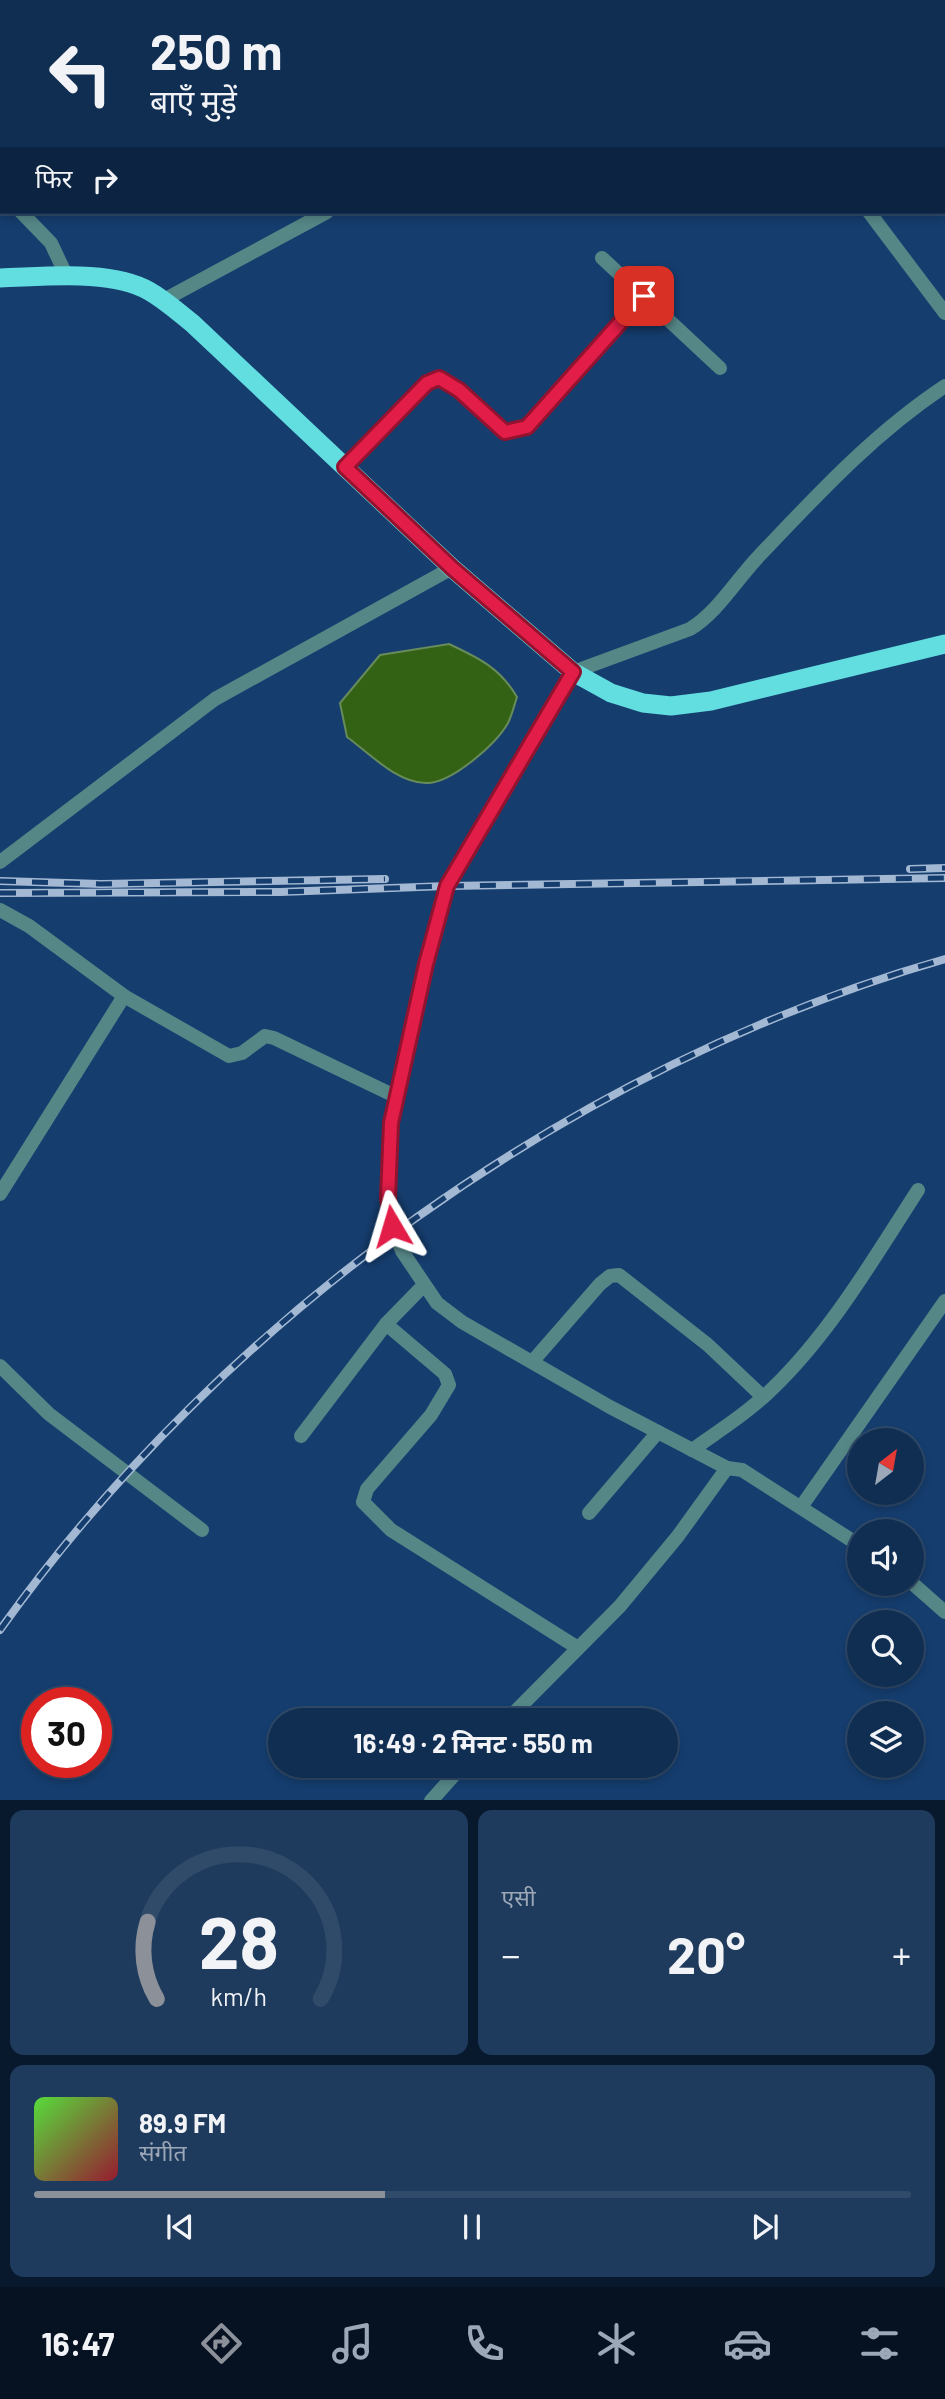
<!DOCTYPE html>
<html lang="hi">
<head>
<meta charset="utf-8">
<style>
  :root { --surface:#102e52; --page:#1e3a5c; --text:#f1f3f6; --muted:#9ca8b8; --line:#304a69; --accent:#8c9099 }
  body { margin:0; font-family:Barlow,"Noto Sans Devanagari",sans-serif; background:var(--page); color:var(--text); height:100vh; display:flex; flex-direction:column; font-size:26px; white-space:nowrap }
  * { box-sizing:border-box; margin:0 }
  p { font-size:23px; color:var(--muted) }
  .icon { flex:none; width:38px; height:38px; fill:none; stroke:currentColor; stroke-width:2; stroke-linecap:round; stroke-linejoin:round }
  .map { position:relative; height:1800px; overflow:hidden }
  .drawer { display:flex; flex-direction:column; gap:10px; padding:10px; background:#09192d; flex:1 }
  .drawer>* { flex:none }
  .guide { position:absolute; left:0px; top:0px; width:945px; height:214px; box-shadow:0 4px 10px #0003,0 0 0 2px var(--line); background:#102e52; color:var(--text); overflow:hidden }
  .needle { width:46px; rotate:31deg }
  .controls { position:absolute; left:847px; top:1428px; display:grid; gap:14px }
  .controls a { display:grid; place-items:center; width:77px; height:77px; border-radius:50%; background:var(--surface); box-shadow:0 4px 10px #0003,0 0 0 2px var(--line); font-size:35px }
  .speed { position:absolute; left:21px; top:1687px; display:flex; gap:14px; font-size:35px; font-weight:700; text-align:center }
  .speed>* { display:grid; place-content:center; width:91px; height:91px; border-radius:50%; background:var(--surface); box-shadow:0 4px 10px #0003,0 0 0 2px var(--line); line-height:1 }
  .speed .limit { border:10px solid #d22; background:#fff; color:#111 }
  .pin { position:absolute; display:grid; place-items:center; width:60px; height:60px; color:#fff; margin:-30px; border-radius:14px; box-shadow:0 4px 10px #0006 }
  .me { position:absolute; width:77px; margin:-38px; rotate:353deg; stroke-linejoin:round; filter:drop-shadow(0 0 5px #0008) }
  .turn { display:flex; align-items:center; gap:24px; height:147px; padding:0 35px; font-size:32px }
  .turn .icon { width:91px; height:91px; stroke-width:2.5 }
  .turn b { display:block; font-size:49px; line-height:60px }
  .then { display:flex; align-items:center; height:66px; padding:0 35px; background:#0003; gap:14px; font-size:26px }
  .big { font-size:52px; font-weight:700; line-height:1.1 }
  .drawer .tile { flex:1; display:flex; flex-direction:column; justify-content:center; gap:10px; min-width:0; padding:0 24px; border-radius:14px; background:var(--page) }
  .drawer .dial { align-items:center; gap:0 }
  .dial svg { height:182px; overflow:visible; fill:none; stroke:var(--line); stroke-width:7; stroke-linecap:round; text-anchor:middle }
  .dial text { fill:var(--text); stroke:none }
  .song { display:flex; align-items:center; gap:21px }
  .cover { width:84px; height:84px; border-radius:10px; background:linear-gradient(135deg,hsl(110 70% 55%),hsl(350 70% 35%)) }
  .played { height:7px; border-radius:4px; background:linear-gradient(90deg,var(--accent) 40%,var(--line) 40%) }
  .keys { display:flex; justify-content:space-around; direction:ltr }
  .heat { display:flex; justify-content:space-between; align-items:center; font-size:38px; direction:ltr }
  .drawer .tiles { flex:1; display:grid; gap:10px; grid-template-columns:1fr 1fr }
  .tile:last-child { grid-column:span 2 }
  .trip { position:absolute; left:268px; top:1708px; width:410px; height:70px; border-radius:35px; background:var(--surface); box-shadow:0 4px 10px #0003,0 0 0 2px var(--line); font-weight:700; line-height:70px; text-align:center }
  .tabs { display:flex; height:112px; justify-content:space-around; align-items:center; background:#061221; color:var(--muted) }
  .tabs .icon { width:49px; height:49px }
  .tabs .current { color:var(--accent) }
  .tabs b { font-size:32px; color:var(--text) }
  .map>svg:first-child { display:block }
  .water { fill:#346214; stroke:#678b5a; stroke-width:2 }
  .lines { fill:none; stroke-linecap:round; stroke-linejoin:round }
  .minor { stroke:#568787; stroke-width:14 }
  .trunk { stroke:#63dee0; stroke-width:19 }
  .rail-casing { stroke:#a2b8d3; stroke-width:8 }
  .rail { stroke:#153d6e; stroke-width:5; stroke-dasharray:16; stroke-linecap:butt }
  .route-casing { stroke:#92132f; stroke-width:18 }
  .route { stroke:#e11d48; stroke-width:12 }
</style>
</head>
<body>
<div class="map">
<svg width="945" height="1801" viewBox="0 0 945 1801">
  <rect width="100%" height="100%" fill="#153d6e"/>
  <path class="water" d="M449 644C479 658 500 668 517 697 514 706 512 715 508 723 496 744 451 784 426 783 397 783 369 753 347 737L340 703 380 655Z"/>
  <g class="lines">
    <g class="minor">
      <path d="M270 0 272 2"/>
      <path d="M469 0 470 2"/>
      <path d="M0 198 2 199"/>
      <path d="M21 212 51 243 67 277"/>
      <path d="M869 212 945 313"/>
      <path d="M602 258 720 368"/>
      <path d="M164 300 327 212"/>
      <path d="M345 467 427 383 439 378 459 390 505 433 527 427 644 296"/>
      <path d="M0 862 215 699 452 568"/>
      <path d="M0 910 29 926 124 996 0 1194"/>
      <path d="M124 996 229 1056 242 1053 265 1036 274 1038 397 1097"/>
      <path d="M386 1324 445 1374 449 1385 431 1415 367 1489 363 1502 391 1530 578 1648"/>
      <path d="M532 1362 600 1284 610 1276 619 1275 708 1345 763 1397"/>
      <path d="M0 1366 49 1414 202 1530"/>
      <path d="M301 1436 386 1324 424 1285"/>
      <path d="M692 1450C720 1430 749 1412 773 1388 831 1332 874 1258 918 1190"/>
      <path d="M727 1468 610 1407 462 1322 437 1303 402 1251 392 1226 388 1198 391 1123 426 964 447 886 567 679 573 672 690 629C718 612 736 580 759 556 818 494 874 433 945 386"/>
      <path d="M801 1507 945 1301"/>
      <path d="M589 1513 658 1432"/>
      <path d="M912 1583 945 1612"/>
      <path d="M507 1720 620 1606 678 1536 727 1468 742 1470 859 1545"/>
      <path d="M431 1801 462 1766"/>
    </g>
    <path class="trunk" d="M0 278C43 277 111 269 149 291 165 300 178 312 192 323L452 568 573 672 611 693 643 703 671 706 711 701 945 644"/>
    <defs>
      <g id="rail">
        <path d="M910 869 945 868"/>
        <path d="M0 881 101 884 385 879"/>
        <path d="M0 893 280 892 447 886 945 878"/>
        <path d="M0 1630C222 1318 576 1064 945 959"/>
      </g>
    </defs>
    <use href="#rail" class="rail-casing"/>
    <use href="#rail" class="rail"/>
  </g>
  <g class="lines">
    <defs>
      <path id="route" d="M392 1226 388 1198 391 1123 426 964 447 886 573 672 452 568 345 467 427 383 439 378 459 390 505 432 527 427 644 296"/>
    </defs>
    <use href="#route" class="route-casing"/>
    <use href="#route" class="route"/>
  </g>
</svg>
<div class="controls">
<a><svg class="needle" viewBox="-14 -14 28 28"><path d="M0-13l5 13h-10z" fill="#e53935"/><path d="M0 13l5-13h-10z" fill="#9ca8b8"/></svg></a>
<a><svg class="icon" aria-label="sound" viewBox="0 0 24 24"><path d="M4 9h4l5-4v14l-5-4H4zM17 9q2 3 0 6"/></svg></a>
<a><svg class="icon" aria-label="search" viewBox="0 0 24 24"><circle cx="10" cy="10" r="6"/><path d="M15 15l6 6"/></svg></a>
<a><svg class="icon" aria-label="layers" viewBox="0 0 24 24"><path d="M12 4l9 5-9 5-9-5zM3 14l9 5 9-5"/></svg></a>
</div>
<div class="speed"><div class="limit">30</div></div>
<div class="pin" style="left:644px;top:296px;background:#d93025"><svg class="icon" aria-label="arrive" viewBox="0 0 24 24"><path d="M6 21V4h12l-3 4 3 4H6"/></svg></div>
<svg class="me" style="left:392px;top:1226px" viewBox="-20 -20 40 40"><path d="M0-17L14 15 0 8-14 15z" fill="#e11d48" stroke="#fff" stroke-width="4"/></svg>
<div class="trip">16:49 · 2 मिनट · 550 m</div>
<div class="guide">
<div class="turn"><svg class="icon" aria-label="left" viewBox="0 0 24 24"><path d="M17 20v-9H6M10 6l-5 5 5 5"/></svg><div><b>250 m</b>बाएँ मुड़ें</div></div>
<div class="then">फिर<svg class="icon" aria-label="right" viewBox="0 0 24 24"><path d="M7 20v-9h11M14 6l5 5-5 5"/></svg></div>
</div>
</div>
<section class="drawer">
<div class="tiles">
<div class="tile dial"><svg viewBox="0 0 100 80">
<path d="M14 69A42 42 0 1 1 86 69"/>
<path d="M14 69A42 42 0 0 1 10 35" stroke="#8c9099"/>
<text x="50" y="56" font-size="32" font-weight="700">28</text>
<text x="50" y="72" font-size="11">km/h</text>
</svg></div>
<div class="tile"><p>एसी</p>
<div class="heat"><a>−</a><b class="big">20°</b><a>+</a></div>
</div>
<div class="tile">
<div class="song"><i class="cover"></i><div><b>89.9 FM</b><p>संगीत</p></div></div>
<div class="played"></div>
<div class="keys"><svg class="icon" aria-label="previous" viewBox="0 0 24 24"><path d="M18 5L8 12l10 7zM5 5v14"/></svg><svg class="icon" aria-label="pause" viewBox="0 0 24 24"><path d="M8 5v14M16 5v14"/></svg><svg class="icon" aria-label="next" viewBox="0 0 24 24"><path d="M6 5l10 7-10 7zM19 5v14"/></svg></div>
</div>
</div>
</section>
<nav class="tabs">
<b>16:47</b>
<svg class="icon current" aria-label="directions" viewBox="0 0 24 24"><path d="M12 3l9 9-9 9-9-9zM9 14v-3h6M13 9l2 2-2 2"/></svg>
<svg class="icon" aria-label="music" viewBox="0 0 24 24"><path d="M9 18V5l10-2v13"/><circle cx="6" cy="18" r="3"/><circle cx="16" cy="16" r="3"/></svg>
<svg class="icon" aria-label="phone" viewBox="0 0 24 24"><path d="M5 4h4l2 5-3 2q2 4 5 5l2-3 5 2v4C11 20 4 13 5 4z"/></svg>
<svg class="icon" aria-label="climate" viewBox="0 0 24 24"><path d="M12 3v18M4 7l16 10M4 17L20 7"/></svg>
<svg class="icon" aria-label="car" viewBox="0 0 24 24"><path d="M5 17H2v-5l4-1 3-4h7l3 4 3 1v5h-3M9 17h6M6 11h13"/><circle cx="7" cy="17" r="2"/><circle cx="17" cy="17" r="2"/></svg>
<svg class="icon" aria-label="filters" viewBox="0 0 24 24"><path d="M4 7h16M4 17h16"/><circle cx="9" cy="7" r="2"/><circle cx="15" cy="17" r="2"/></svg>
</nav>
</body>
</html>
